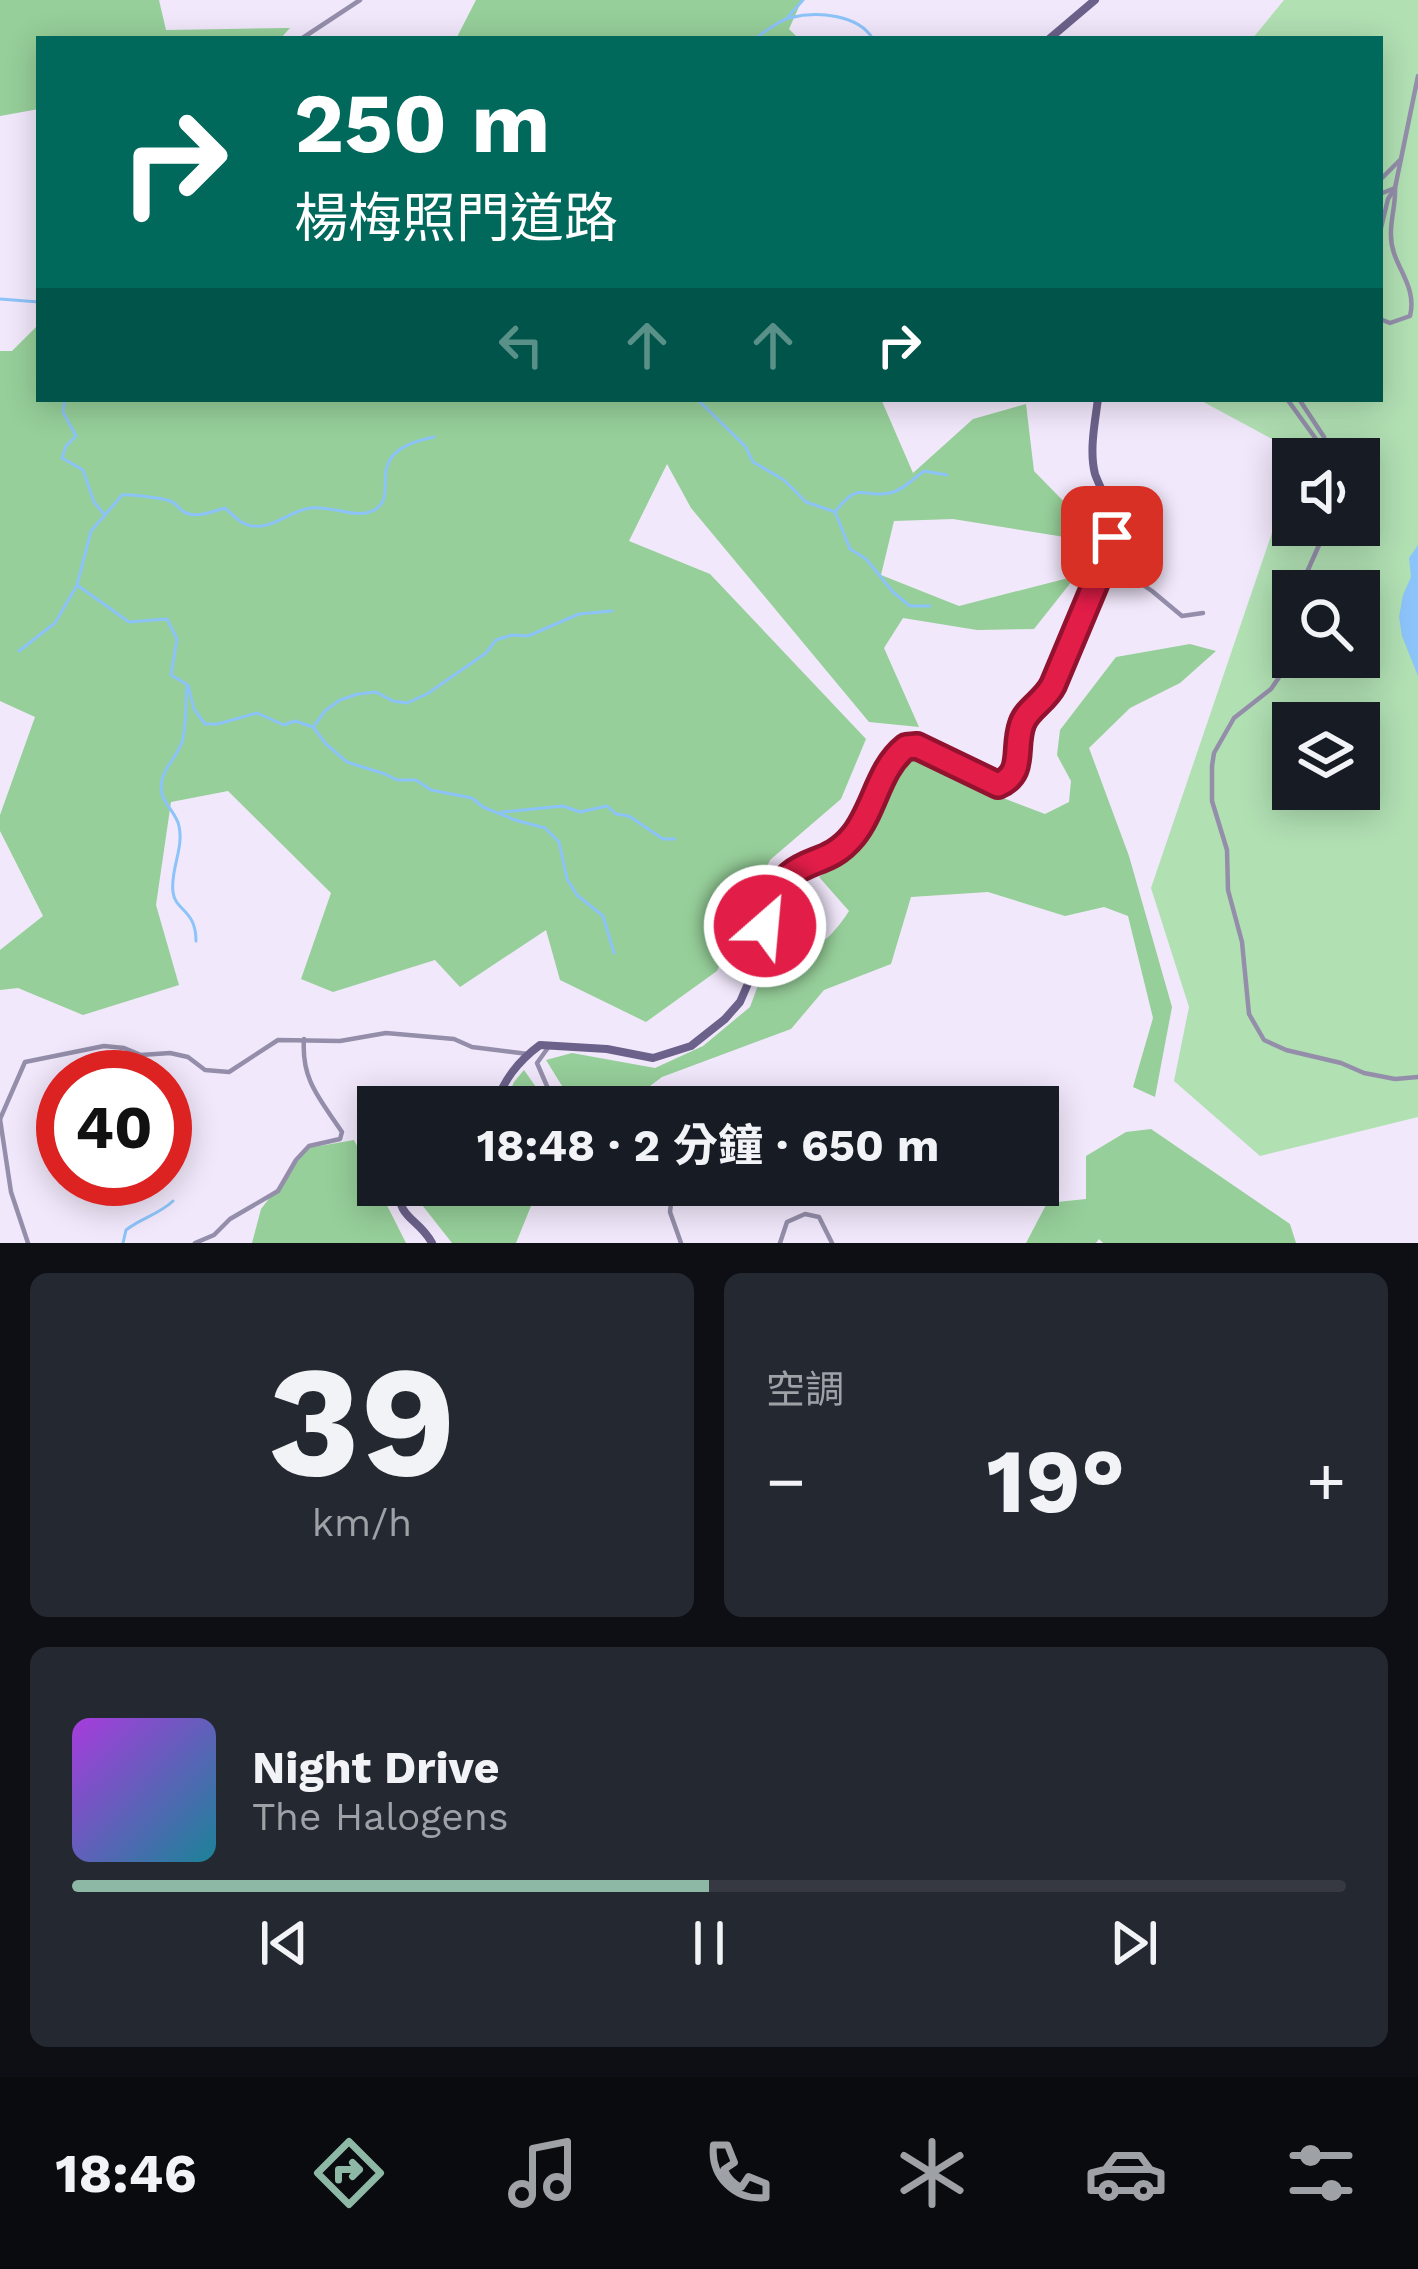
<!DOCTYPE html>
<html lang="zh-TW">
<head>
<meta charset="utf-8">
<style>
  :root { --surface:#171b24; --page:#242831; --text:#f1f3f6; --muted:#9ea1a6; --line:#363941; --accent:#8eb8a6 }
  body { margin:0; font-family:"Work Sans","Noto Sans TC",sans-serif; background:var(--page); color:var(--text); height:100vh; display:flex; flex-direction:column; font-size:45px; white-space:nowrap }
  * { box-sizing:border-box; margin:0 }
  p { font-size:39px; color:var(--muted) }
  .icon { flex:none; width:66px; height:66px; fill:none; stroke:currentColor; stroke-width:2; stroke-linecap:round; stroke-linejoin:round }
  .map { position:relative; height:1243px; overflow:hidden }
  .panel { display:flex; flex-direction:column; gap:30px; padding:30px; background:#0d0f14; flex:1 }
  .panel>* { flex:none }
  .top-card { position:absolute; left:36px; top:36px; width:1347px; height:366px; border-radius:0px; box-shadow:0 6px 30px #0003; background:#00695c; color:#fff; overflow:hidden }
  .controls { position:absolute; left:1272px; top:438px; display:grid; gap:24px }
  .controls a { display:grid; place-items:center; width:108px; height:108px; border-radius:0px; background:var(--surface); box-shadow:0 6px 30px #0003; font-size:60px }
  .speed { position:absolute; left:36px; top:1050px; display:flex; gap:24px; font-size:60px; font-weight:700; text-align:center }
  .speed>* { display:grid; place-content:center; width:156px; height:156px; border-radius:50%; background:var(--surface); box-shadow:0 6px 30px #0003; line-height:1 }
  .speed .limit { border:18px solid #d22; background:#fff; color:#111 }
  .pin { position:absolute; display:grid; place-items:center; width:102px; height:102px; color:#fff; margin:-51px; border-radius:24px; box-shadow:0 6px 18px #0006 }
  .me { position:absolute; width:132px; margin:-66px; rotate:27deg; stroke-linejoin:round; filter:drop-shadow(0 0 9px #0008) }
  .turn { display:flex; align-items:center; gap:42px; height:252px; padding:0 60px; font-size:54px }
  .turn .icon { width:156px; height:156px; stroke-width:2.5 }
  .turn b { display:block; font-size:84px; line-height:102px }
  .lanes { display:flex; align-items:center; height:114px; padding:0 60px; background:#0003; justify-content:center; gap:60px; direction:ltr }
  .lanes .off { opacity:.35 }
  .big { font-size:90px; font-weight:700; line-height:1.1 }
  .panel .widget { flex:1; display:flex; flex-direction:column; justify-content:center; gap:18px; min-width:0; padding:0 42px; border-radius:18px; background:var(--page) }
  .panel .dial { align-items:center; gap:0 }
  .dial b { font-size:156px; line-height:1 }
  .song { display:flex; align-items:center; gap:36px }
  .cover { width:144px; height:144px; border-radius:18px; background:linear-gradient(135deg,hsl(280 70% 55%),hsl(190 70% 35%)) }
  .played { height:12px; border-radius:6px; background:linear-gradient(90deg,var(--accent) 50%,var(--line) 50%) }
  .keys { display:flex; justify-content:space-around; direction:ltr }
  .heat { display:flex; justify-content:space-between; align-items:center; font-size:66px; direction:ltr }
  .panel .tiles { flex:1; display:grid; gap:30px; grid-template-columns:1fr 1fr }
  .widget:last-child { grid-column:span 2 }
  .trip { position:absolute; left:357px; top:1086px; width:702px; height:120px; border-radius:0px; background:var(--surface); box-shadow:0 6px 30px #0003; font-weight:700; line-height:120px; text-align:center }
  .tabs { display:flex; height:192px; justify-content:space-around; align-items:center; background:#090b0e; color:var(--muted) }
  .tabs .icon { width:84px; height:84px }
  .tabs .on { color:var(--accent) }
  .tabs b { font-size:54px; color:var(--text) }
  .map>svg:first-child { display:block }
  .green { fill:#b1e0b3; fill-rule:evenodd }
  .forest { fill:#96cf99 }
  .water { fill:#8cc3f8 }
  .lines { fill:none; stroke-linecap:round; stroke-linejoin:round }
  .stream { stroke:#8cc3f8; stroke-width:3 }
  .street { stroke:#948eaa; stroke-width:4.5 }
  .secondary { stroke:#6b618a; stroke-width:8 }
  .route-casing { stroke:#92132f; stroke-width:30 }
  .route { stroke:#e11d48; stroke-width:21 }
</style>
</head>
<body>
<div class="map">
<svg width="1418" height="1243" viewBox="0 0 1418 1243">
  <rect width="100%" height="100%" fill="#f1e8fb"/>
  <path class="green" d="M1284 0H1418V1117L1260 1156 1174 1081 1189 1007 1151 888 1293 471V525H1359V459H1297L1298 453 1198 399H1380V39H1252ZM1293 591H1359V657H1293ZM1293 723H1359V789H1293Z"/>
  <g class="forest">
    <path d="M0 0H159L166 30 290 28 280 39H39V109L0 116Z"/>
    <path d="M476 0H802L789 29 799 39H456Z"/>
    <path d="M39 324V399H881L913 473 973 419 1026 404 1034 471 1075 513 1071 538 953 519 894 521 881 575 959 606 1076 576 1034 629 977 630 903 618 884 648 919 727 869 722 691 508 667 464 629 541 710 574 866 739 841 799 770 860 717 971 646 1022 560 980 546 930 460 987 435 960 333 992 301 979 331 893 228 791 171 802 156 905 179 985 83 1015 18 988 0 990V950L43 916 0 831V815L35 717 0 701V351H12Z"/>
    <path d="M1190 644 1216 651 1180 683 1130 708 1089 748 1129 856 1172 1007 1155 1097 1133 1087 1153 1018 1128 916 1104 907 1065 916 988 892 911 897 891 964 824 990 791 1029 662 1077 650 1086 636 1107H575L546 1060 572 1053 655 1068 703 1046 750 1007 770 953C808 959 829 942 849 911L819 877 862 848 904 762 926 754 972 786 1045 814 1069 802 1071 781 1057 755 1060 730 1116 657Z"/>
    <path d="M524 1070 550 1107H503L514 1082Z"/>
    <path d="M1151 1129 1290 1224 1296 1243H1103L1099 1239 1096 1243H1026L1047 1203 1086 1199V1156L1126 1132Z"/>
    <path d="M354 1140 406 1243H252L261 1209 308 1148Z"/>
    <path d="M417 1185H561L531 1206 516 1243H452L415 1196Z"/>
  </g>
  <path class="water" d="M1418 545V676L1402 636 1399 617 1403 595 1411 577 1409 558Z"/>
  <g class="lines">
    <g class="stream">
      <path d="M788 17 803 0"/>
      <path d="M754 39C765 32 778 21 789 18 817 11 858 14 873 39"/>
      <path d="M0 299 39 302"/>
      <path d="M65 399 63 412 76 436 66 446 62 458 83 470 94 502 105 515 91 531 77 585 129 622 167 619 177 639 171 675 188 685 194 709 205 724H218L257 713 284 725 295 721 313 727 326 744 347 762 385 774 397 780H416L431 790 472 798 483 807 515 820 545 828 559 842 567 879 577 895 603 916 614 953"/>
      <path d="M697 399 745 446 753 462 784 480 806 502 835 512 850 549 866 559 893 592 910 606H930"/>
      <path d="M835 512C861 479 861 499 890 493 902 491 914 478 924 471L947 475"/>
      <path d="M105 515 122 495C129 494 163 498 170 501 177 503 180 511 186 513 198 518 214 511 225 508 232 514 239 523 248 525 270 532 290 510 311 508 332 505 358 521 376 509 401 492 358 452 434 437"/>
      <path d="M19 651 55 623 76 587"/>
      <path d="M187 686C185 704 187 726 182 742 176 760 157 772 162 794 165 805 177 815 179 826 184 849 170 870 173 892 175 911 196 909 196 941"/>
      <path d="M314 726 325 711 340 700 358 694 376 692 393 701 407 703 427 694 486 653 496 640 512 635 528 636 579 614 612 611"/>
      <path d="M502 812 563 806 580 812 607 806 616 814 629 816 663 839H675"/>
      <path d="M123 1243 126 1230C141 1218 158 1215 173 1201"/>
    </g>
    <g class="street">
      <path d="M301 39 360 0"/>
      <path d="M1380 180 1401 159"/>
      <path d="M1380 194 1395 188"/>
      <path d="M1380 232 1388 199 1395 188"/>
      <path d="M1380 319 1390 323 1410 316C1418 284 1391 265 1391 236 1390 220 1396 205 1395 188L1418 76"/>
      <path d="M1287 399 1329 457"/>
      <path d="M1299 399 1324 437 1327 452"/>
      <path d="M1111 537 1120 545 1119 569 1152 591 1182 616 1203 613"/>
      <path d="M1303 591V581L1328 525"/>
      <path d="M1293 657 1271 689 1234 718 1214 753 1212 766V801L1227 850 1228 890 1242 942 1249 1014 1264 1040 1286 1050 1341 1063 1364 1073 1395 1079 1418 1077"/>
      <path d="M550 1045 537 1063 556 1107"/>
      <path d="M0 1119 25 1062 104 1046 124 1048 141 1055 170 1053 188 1057 205 1070 229 1072 278 1040 340 1041 386 1033 454 1039 472 1047 528 1054"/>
      <path d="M0 1119 11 1192 28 1243"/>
      <path d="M673 1185 670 1212 681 1243"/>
      <path d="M195 1243 214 1235 230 1219 278 1191 296 1160 309 1146 340 1139 342 1132C320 1099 301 1080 304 1039"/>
      <path d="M780 1243 787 1222 805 1214 819 1217 832 1243"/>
    </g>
    <g class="secondary">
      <path d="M1049 39 1095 0"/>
      <path d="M494 1107C504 1080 517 1062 540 1045L607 1049 653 1058 691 1046 725 1019 740 1002 750 979 765 926 777 903 783 884 791 874 830 857 847 843 873 806 890 764 906 747 917 746 998 785C1029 771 1013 750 1022 724 1027 709 1045 701 1053 685 1070 647 1112 565 1113 527 1113 508 1101 491 1095 474 1089 451 1095 422 1098 399"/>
      <path d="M398 1185C398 1221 418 1217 432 1243"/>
    </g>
  </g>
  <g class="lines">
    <defs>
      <path id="route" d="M765 926C771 914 782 882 790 875 810 858 831 863 853 836 875 809 878 769 906 747L917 746 998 785C1026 773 1013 749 1022 724 1027 709 1045 701 1053 685L1102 568 1112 537"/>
    </defs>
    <use href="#route" class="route-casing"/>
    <use href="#route" class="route"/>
  </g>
</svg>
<div class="controls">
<a><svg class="icon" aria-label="sound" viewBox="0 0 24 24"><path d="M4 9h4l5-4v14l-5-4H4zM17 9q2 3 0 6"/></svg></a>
<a><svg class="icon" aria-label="search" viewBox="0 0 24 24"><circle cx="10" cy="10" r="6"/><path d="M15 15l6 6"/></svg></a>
<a><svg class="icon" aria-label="layers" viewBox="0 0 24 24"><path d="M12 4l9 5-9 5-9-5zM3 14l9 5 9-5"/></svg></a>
</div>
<div class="speed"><div class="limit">40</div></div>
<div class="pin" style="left:1112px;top:537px;background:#d93025"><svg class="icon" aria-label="arrive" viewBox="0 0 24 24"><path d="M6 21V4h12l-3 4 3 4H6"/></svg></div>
<svg class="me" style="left:765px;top:926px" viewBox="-20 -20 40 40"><circle r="17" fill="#e11d48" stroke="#fff" stroke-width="3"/><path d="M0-11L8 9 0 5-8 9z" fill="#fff"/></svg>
<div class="trip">18:48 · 2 分鐘 · 650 m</div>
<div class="top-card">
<div class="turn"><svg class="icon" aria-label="right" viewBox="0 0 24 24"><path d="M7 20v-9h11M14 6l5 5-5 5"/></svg><div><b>250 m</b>楊梅照門道路</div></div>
<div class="lanes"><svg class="icon off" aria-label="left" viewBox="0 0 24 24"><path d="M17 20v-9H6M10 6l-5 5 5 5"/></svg><svg class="icon off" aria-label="ahead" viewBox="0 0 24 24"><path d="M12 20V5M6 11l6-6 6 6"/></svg><svg class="icon off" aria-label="ahead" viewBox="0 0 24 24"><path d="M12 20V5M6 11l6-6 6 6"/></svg><svg class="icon" aria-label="right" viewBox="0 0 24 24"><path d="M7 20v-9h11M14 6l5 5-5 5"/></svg></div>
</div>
</div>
<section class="panel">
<div class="tiles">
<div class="widget dial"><b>39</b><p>km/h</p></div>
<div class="widget"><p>空調</p>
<div class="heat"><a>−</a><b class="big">19°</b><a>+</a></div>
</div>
<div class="widget">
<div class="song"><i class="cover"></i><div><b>Night Drive</b><p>The Halogens</p></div></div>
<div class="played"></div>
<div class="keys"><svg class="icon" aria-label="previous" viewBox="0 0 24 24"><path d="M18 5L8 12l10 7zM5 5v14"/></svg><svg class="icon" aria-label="pause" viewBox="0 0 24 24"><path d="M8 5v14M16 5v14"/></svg><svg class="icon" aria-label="next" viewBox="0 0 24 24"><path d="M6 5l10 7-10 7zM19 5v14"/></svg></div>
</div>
</div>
</section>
<nav class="tabs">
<b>18:46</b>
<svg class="icon on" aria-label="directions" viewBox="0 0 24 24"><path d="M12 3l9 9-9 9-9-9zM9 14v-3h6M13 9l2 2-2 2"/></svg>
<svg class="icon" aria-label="music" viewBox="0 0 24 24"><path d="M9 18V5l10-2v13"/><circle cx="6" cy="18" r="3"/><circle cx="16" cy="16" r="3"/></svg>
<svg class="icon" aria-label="phone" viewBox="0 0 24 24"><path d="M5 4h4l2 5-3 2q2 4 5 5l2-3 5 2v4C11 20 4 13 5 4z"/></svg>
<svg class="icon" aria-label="climate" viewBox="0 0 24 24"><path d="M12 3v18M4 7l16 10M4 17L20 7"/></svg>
<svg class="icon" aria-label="car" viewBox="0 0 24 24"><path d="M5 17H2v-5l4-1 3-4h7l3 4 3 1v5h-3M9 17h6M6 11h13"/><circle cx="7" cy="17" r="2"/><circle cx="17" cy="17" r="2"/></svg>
<svg class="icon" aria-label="filters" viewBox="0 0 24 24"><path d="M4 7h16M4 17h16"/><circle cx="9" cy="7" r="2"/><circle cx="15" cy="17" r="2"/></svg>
</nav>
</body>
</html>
